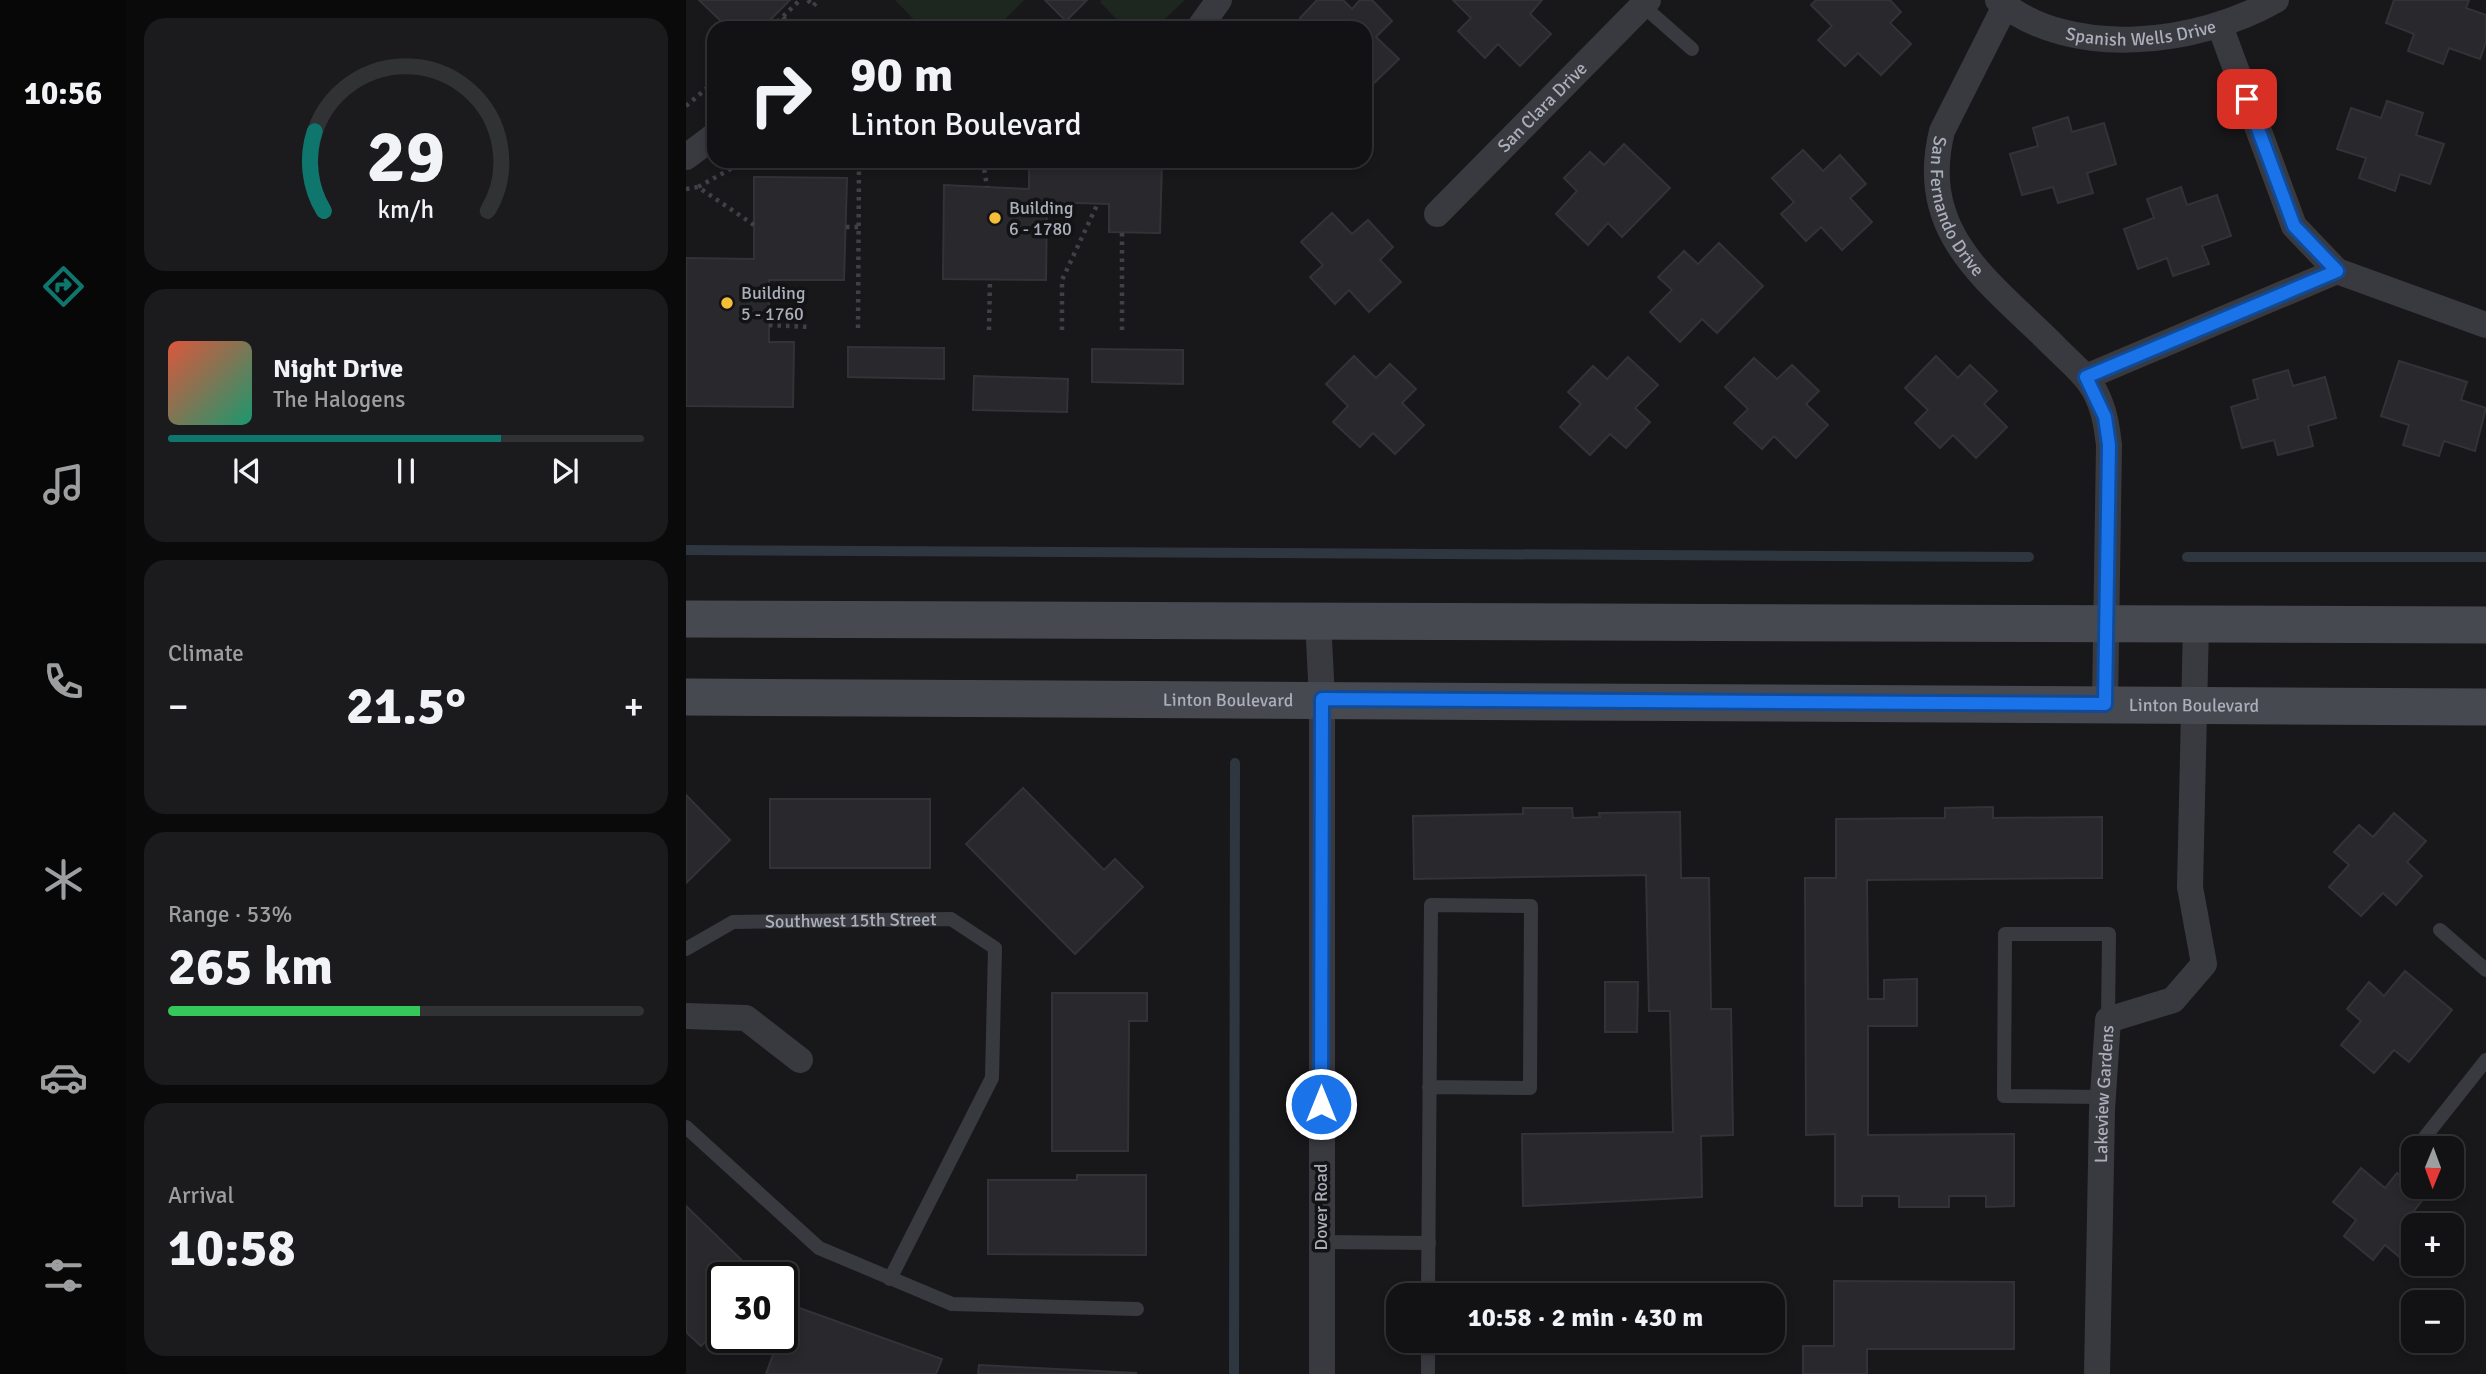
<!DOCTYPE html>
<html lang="en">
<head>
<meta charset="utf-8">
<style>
  :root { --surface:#121214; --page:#1b1b1d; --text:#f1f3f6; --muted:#9c9ea0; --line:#313234; --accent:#0f766e }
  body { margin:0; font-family:Signika,sans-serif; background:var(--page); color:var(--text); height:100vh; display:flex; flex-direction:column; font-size:26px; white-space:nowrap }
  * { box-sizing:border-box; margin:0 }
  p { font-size:23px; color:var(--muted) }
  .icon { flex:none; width:38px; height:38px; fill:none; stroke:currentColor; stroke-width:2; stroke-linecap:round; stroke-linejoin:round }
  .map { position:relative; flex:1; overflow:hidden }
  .side { display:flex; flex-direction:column; gap:18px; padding:18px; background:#0a0a0b; width:560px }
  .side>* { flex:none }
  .top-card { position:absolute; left:21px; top:21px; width:665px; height:147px; border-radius:21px; box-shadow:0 4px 10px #0003,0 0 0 2px var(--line); background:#121214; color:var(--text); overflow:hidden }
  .needle { width:46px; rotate:181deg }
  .buttons { position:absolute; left:1715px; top:1136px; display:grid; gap:14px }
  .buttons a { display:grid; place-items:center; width:63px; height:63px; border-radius:14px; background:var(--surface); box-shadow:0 4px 10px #0003,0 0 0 2px var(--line); font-size:35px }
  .speed { position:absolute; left:21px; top:1262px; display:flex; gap:14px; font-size:35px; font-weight:700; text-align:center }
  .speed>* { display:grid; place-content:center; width:91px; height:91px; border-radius:50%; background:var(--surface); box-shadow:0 4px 10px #0003,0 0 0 2px var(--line); line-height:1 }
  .speed .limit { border:4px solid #111; border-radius:10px; background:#fff; color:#111 }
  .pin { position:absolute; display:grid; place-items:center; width:60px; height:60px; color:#fff; margin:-30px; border-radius:14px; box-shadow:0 4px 10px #0006 }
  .me { position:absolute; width:77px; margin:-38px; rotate:0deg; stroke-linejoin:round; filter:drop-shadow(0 0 5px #0008) }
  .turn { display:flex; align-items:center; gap:24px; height:147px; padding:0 28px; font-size:32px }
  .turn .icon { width:91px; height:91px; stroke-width:2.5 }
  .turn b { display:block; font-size:49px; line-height:60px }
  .big { font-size:52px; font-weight:700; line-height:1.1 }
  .side .card { flex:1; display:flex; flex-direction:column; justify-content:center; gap:10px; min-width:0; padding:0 24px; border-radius:21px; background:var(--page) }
  .side .dial { align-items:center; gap:0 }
  .dial svg { height:182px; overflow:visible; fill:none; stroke:var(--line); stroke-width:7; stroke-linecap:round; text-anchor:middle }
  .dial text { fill:var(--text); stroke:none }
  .song { display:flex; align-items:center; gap:21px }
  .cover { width:84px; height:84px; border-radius:10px; background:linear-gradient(135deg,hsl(10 70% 55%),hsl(160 70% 35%)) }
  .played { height:7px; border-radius:4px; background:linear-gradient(90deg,var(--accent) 70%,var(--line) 70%) }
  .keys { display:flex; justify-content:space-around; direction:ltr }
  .heat { display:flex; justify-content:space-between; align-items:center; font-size:38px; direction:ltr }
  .charge { height:10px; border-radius:5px; background:linear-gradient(90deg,#34c759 53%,var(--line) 0) }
  .trip { position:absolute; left:700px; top:1283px; width:399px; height:70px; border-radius:21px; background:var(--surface); box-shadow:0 4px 10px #0003,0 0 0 2px var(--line); font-weight:700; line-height:70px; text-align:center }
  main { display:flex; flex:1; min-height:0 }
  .tabs { display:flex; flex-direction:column; width:126px; justify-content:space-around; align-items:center; background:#070708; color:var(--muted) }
  .tabs .icon { width:49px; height:49px }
  .tabs .on { color:var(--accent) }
  .tabs b { font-size:32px; color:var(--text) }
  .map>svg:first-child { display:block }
  .green { fill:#1e2620 }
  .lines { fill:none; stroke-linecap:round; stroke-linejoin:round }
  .stream { stroke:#2e373f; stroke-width:10 }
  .building { fill:#29282c; stroke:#333237; stroke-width:2 }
  .path { stroke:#3f4147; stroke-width:4.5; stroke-dasharray:3.5 5; stroke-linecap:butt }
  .lane { stroke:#393a40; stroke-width:14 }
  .street { stroke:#393a40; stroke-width:26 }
  .secondary { stroke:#474950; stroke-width:37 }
  .route-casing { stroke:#114b97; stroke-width:18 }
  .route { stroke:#1a73e8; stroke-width:12 }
  .poi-dot { fill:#f4be37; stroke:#131316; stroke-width:2.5 }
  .labels { text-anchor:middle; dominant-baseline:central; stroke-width:7; stroke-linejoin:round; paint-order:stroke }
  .street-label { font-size:18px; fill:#abafba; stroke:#131316 }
  .poi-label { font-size:18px; fill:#abafba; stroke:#131316; text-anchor:start }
</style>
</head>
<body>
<main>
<nav class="tabs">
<b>10:56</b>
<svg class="icon on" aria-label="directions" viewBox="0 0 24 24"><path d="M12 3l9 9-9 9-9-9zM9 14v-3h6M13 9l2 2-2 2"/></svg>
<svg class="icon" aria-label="music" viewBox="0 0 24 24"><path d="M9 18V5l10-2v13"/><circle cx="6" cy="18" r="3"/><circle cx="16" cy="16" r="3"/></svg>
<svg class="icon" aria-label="phone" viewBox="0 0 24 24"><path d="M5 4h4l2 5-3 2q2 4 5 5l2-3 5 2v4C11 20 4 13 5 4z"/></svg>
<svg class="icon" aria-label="climate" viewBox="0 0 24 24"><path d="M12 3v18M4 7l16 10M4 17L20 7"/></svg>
<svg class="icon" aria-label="car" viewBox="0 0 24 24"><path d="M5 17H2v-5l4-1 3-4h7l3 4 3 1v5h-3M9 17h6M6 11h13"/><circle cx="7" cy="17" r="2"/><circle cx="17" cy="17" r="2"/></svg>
<svg class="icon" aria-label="filters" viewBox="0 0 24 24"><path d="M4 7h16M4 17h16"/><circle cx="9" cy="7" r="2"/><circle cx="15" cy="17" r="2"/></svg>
</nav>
<section class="side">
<div class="card dial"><svg viewBox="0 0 100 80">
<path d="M14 69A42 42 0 1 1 86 69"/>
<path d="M14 69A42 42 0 0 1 10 34" stroke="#0f766e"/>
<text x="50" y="56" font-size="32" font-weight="700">29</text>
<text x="50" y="72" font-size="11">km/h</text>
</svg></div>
<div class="card">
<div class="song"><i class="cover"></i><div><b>Night Drive</b><p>The Halogens</p></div></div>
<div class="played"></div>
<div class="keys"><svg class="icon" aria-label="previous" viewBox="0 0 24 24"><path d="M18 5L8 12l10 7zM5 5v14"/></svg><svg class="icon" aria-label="pause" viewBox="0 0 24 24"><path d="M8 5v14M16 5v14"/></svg><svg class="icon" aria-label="next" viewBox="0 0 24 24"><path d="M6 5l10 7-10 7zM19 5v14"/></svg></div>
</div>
<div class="card"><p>Climate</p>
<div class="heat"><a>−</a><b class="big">21.5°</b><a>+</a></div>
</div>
<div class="card"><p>Range · 53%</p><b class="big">265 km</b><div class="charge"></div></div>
<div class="card"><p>Arrival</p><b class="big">10:58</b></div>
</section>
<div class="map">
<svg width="1800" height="1374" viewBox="0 0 1800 1374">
  <rect width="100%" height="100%" fill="#18181b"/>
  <g class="green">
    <path d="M209 0H338L310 28H236Z"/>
    <path d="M416 0H499L469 28H439L414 2Z"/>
  </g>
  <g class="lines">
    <g class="stream">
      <path d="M0 550 1343 557"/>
      <path d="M1501 557H1800"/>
      <path d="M548 1374 549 763"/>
    </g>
  </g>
  <g class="building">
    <path d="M13 0H104L76 28H42Z"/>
    <path d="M359 0H401L380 21Z"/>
    <path d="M631 0H657L666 9 674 0H686L706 21 690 37 713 59 683 88 679 83V28H624L614 18Z"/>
    <path d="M767 0H856L844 14 865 34 834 66 812 44 799 58 772 31 785 18Z"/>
    <path d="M1130 0H1204L1215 12 1204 23 1225 44 1195 75 1172 53 1159 66 1132 40 1146 26 1125 5Z"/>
    <path d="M1708 0H1783L1780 8 1800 15V42L1794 59 1763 48 1757 64 1722 51 1728 34 1700 23Z"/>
    <path d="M1701 101 1737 113 1730 135 1758 144 1744 184 1714 174 1709 191 1673 178 1680 158 1651 149 1665 108 1695 118Z"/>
    <path d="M1382 117 1386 132 1418 123 1430 164 1401 173 1407 193 1372 203 1367 187 1336 195 1324 154 1352 146 1347 128Z"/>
    <path d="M938 144 984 188 936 237 922 223 902 245 870 214 891 191 878 178 904 152 918 165Z"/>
    <path d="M1117 150 1137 171 1154 155 1180 184 1164 198 1186 222 1156 250 1135 227 1120 241 1095 214 1108 202 1086 178Z"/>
    <path d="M343 161H476L474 233 423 232V204L361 202 360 280 257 279 258 185 343 189Z"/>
    <path d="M68 177 161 178 158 280H83V342H108L107 407 0 406V258L68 259Z"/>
    <path d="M1495 187 1501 205 1531 195 1545 236 1516 246 1523 264 1487 276 1481 258 1452 269 1438 229 1468 218 1461 199Z"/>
    <path d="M646 213 666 234 682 220 707 247 694 260 715 282 683 312 663 290 649 304 624 277 637 265 615 242Z"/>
    <path d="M1033 243 1077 286 1031 333 1016 319 994 342 964 312 986 290 972 277 998 251 1012 264Z"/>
    <path d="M162 347 258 348V379L162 377Z"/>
    <path d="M406 349 497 350V384L406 382Z"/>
    <path d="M668 356 690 378 704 364 730 389 716 403 738 425 709 454 687 433 674 447 647 422 662 406 640 384Z"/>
    <path d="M1250 356 1272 378 1284 365 1311 391 1298 404 1321 427 1290 458 1267 435 1254 448 1229 423 1242 410 1219 388Z"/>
    <path d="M942 357 972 385 949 408 964 422 940 448 924 434 904 455 874 427 895 404 882 392 907 366 921 379Z"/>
    <path d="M1068 358 1091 379 1106 365 1133 391 1120 404 1142 425 1110 458 1088 436 1076 449 1048 423 1062 409 1039 387Z"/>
    <path d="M1713 361 1781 382 1775 400 1800 408 1789 451 1758 441 1753 456 1717 445 1723 425 1695 416Z"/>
    <path d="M1602 370 1607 386 1639 377 1650 418 1622 426 1627 446 1592 455 1588 440 1556 448 1545 407 1572 399 1567 380Z"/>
    <path d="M288 376 382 379 381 412 287 410Z"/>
    <path d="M337 788 418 870 429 859 457 887 389 954 280 844Z"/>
    <path d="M0 795 44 840 0 883Z"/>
    <rect x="84" y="799" width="160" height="69"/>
    <path d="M1307 807V818L1416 817V878L1181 880 1182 999H1198V980L1231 979V1026H1182V1135L1328 1134V1206L1300 1207V1196H1263V1207H1213V1196H1176V1206H1149V1134L1120 1135 1119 878H1150V819L1259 818V808Z"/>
    <path d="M837 808H886L887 818 914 817 913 813 994 812 995 878H1023L1025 1009H1045L1047 1135 1015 1136 1016 1197 837 1206 836 1134 987 1132 984 1011H963L960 875 728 879 727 816 837 814Z"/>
    <path d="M1708 813 1740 841 1721 862 1736 876 1710 905 1697 893 1675 916 1643 887 1663 865 1648 852 1673 825 1687 837Z"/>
    <path d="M1719 971 1766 1010 1723 1062 1708 1050 1688 1073 1655 1045 1675 1021 1661 1009 1683 982 1698 996Z"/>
    <path d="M919 982H952L951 1032H919Z"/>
    <path d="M366 993H461V1021H443L442 1151H366Z"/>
    <path d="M1675 1168 1699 1188 1711 1173 1739 1197 1727 1212 1742 1225H1727V1260L1723 1265 1699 1245 1687 1260 1658 1236 1670 1220 1647 1202Z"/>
    <path d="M391 1175H460V1255L302 1254V1180H391Z"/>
    <path d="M0 1206 74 1278H37V1324L15 1346 0 1332Z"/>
    <path d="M1148 1281 1328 1282V1349H1181V1374H1117V1346H1148Z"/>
    <path d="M105 1305 256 1359 250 1374H80Z"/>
    <path d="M293 1365 450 1373V1374H292Z"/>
  </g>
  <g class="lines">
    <g class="path">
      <path d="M122 0 127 6 133 0"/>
      <path d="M97 17 108 28"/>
      <path d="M85 28 114 0"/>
      <path d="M0 106 28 82"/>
      <path d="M297 161 301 187"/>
      <path d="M0 189 12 187"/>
      <path d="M68 225 12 187 57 162 192 161"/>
      <path d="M160 227H173"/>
      <path d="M436 233V331"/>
      <path d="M83 325 124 327"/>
      <path d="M172 328 173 162"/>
      <path d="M303 330 304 279"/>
      <path d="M376 330V280L412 203"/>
    </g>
    <g class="lane">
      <path d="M956 5 1006 49"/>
      <path d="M1754 930 1800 970"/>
      <path id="s1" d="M0 949 47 922 265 919 309 948 306 1078 204 1279"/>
      <path d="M1417 1097 1318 1096 1319 934H1423L1422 1020"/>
      <path d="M0 1127 133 1248 266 1304 451 1309"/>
      <path d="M1731 1147 1800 1060"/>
      <path d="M635 1242 743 1243"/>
      <path d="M742 1295 745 905 845 906 844 1088 743 1087"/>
      <path d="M742 1374V1340"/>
    </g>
    <g class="street">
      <path id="s2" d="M1312 0C1385 61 1513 44 1590 0"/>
      <path id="s3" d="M1319 6 1256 131C1230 236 1305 282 1371 349 1386 364 1404 378 1412 398 1419 413 1421 429 1423 445L1419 704"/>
      <path d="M1534 26 1608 226 1651 271 1800 325"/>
      <path d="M513 28 533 0"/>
      <path d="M0 157 28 136"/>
      <path id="s4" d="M751 214 962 0"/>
      <path d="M1400 377 1651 271"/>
      <path d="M632 620 636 699V1374"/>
      <path d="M0 1016 60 1018 114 1060"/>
      <path id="s5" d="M1411 1374 1416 1110 1422 1020 1487 1000 1518 964 1504 887 1510 624"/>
    </g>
    <g class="secondary">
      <path d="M0 619 1800 625"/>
      <path id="s6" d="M0 697 1800 707"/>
    </g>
  </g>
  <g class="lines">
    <defs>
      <path id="route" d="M635 1104 636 699 1419 704 1423 445 1419 417 1400 377 1651 271 1608 226 1561 99"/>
    </defs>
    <use href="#route" class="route-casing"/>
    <use href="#route" class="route"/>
  </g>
  <g class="poi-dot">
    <circle cx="309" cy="218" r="7"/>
    <circle cx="41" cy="303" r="7"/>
  </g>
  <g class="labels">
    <g class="street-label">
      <text stroke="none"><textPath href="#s2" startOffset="152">Spanish Wells Drive</textPath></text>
      <text stroke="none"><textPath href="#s4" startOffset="150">San Clara Drive</textPath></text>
      <text stroke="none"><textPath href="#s3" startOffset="220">San Fernando Drive</textPath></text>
      <text stroke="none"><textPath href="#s6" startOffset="542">Linton Boulevard</textPath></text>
      <text stroke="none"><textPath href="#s6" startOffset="1508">Linton Boulevard</textPath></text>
      <text stroke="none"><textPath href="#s1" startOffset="172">Southwest 15th Street</textPath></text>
      <text stroke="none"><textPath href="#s5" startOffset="280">Lakeview Gardens</textPath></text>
      <text transform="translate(635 1207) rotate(-90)">Dover Road</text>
    </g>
    <g class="poi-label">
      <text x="323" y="208">Building<tspan x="323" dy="21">6 - 1780</tspan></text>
      <text x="55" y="293">Building<tspan x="55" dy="21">5 - 1760</tspan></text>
    </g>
  </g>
</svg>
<div class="buttons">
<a><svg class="needle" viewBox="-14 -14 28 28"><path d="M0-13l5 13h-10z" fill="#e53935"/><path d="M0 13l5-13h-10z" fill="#9c9ea0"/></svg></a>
<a>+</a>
<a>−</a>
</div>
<div class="speed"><div class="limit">30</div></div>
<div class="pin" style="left:1561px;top:99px;background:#d93025"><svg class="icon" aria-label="arrive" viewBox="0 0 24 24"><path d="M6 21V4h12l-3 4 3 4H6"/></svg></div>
<svg class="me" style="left:635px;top:1104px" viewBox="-20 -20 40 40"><circle r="17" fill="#1a73e8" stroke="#fff" stroke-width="3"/><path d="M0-11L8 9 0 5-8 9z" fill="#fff"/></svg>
<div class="trip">10:58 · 2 min · 430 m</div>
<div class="top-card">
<div class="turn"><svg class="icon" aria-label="right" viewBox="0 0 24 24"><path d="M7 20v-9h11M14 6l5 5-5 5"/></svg><div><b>90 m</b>Linton Boulevard</div></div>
</div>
</div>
</main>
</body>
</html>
